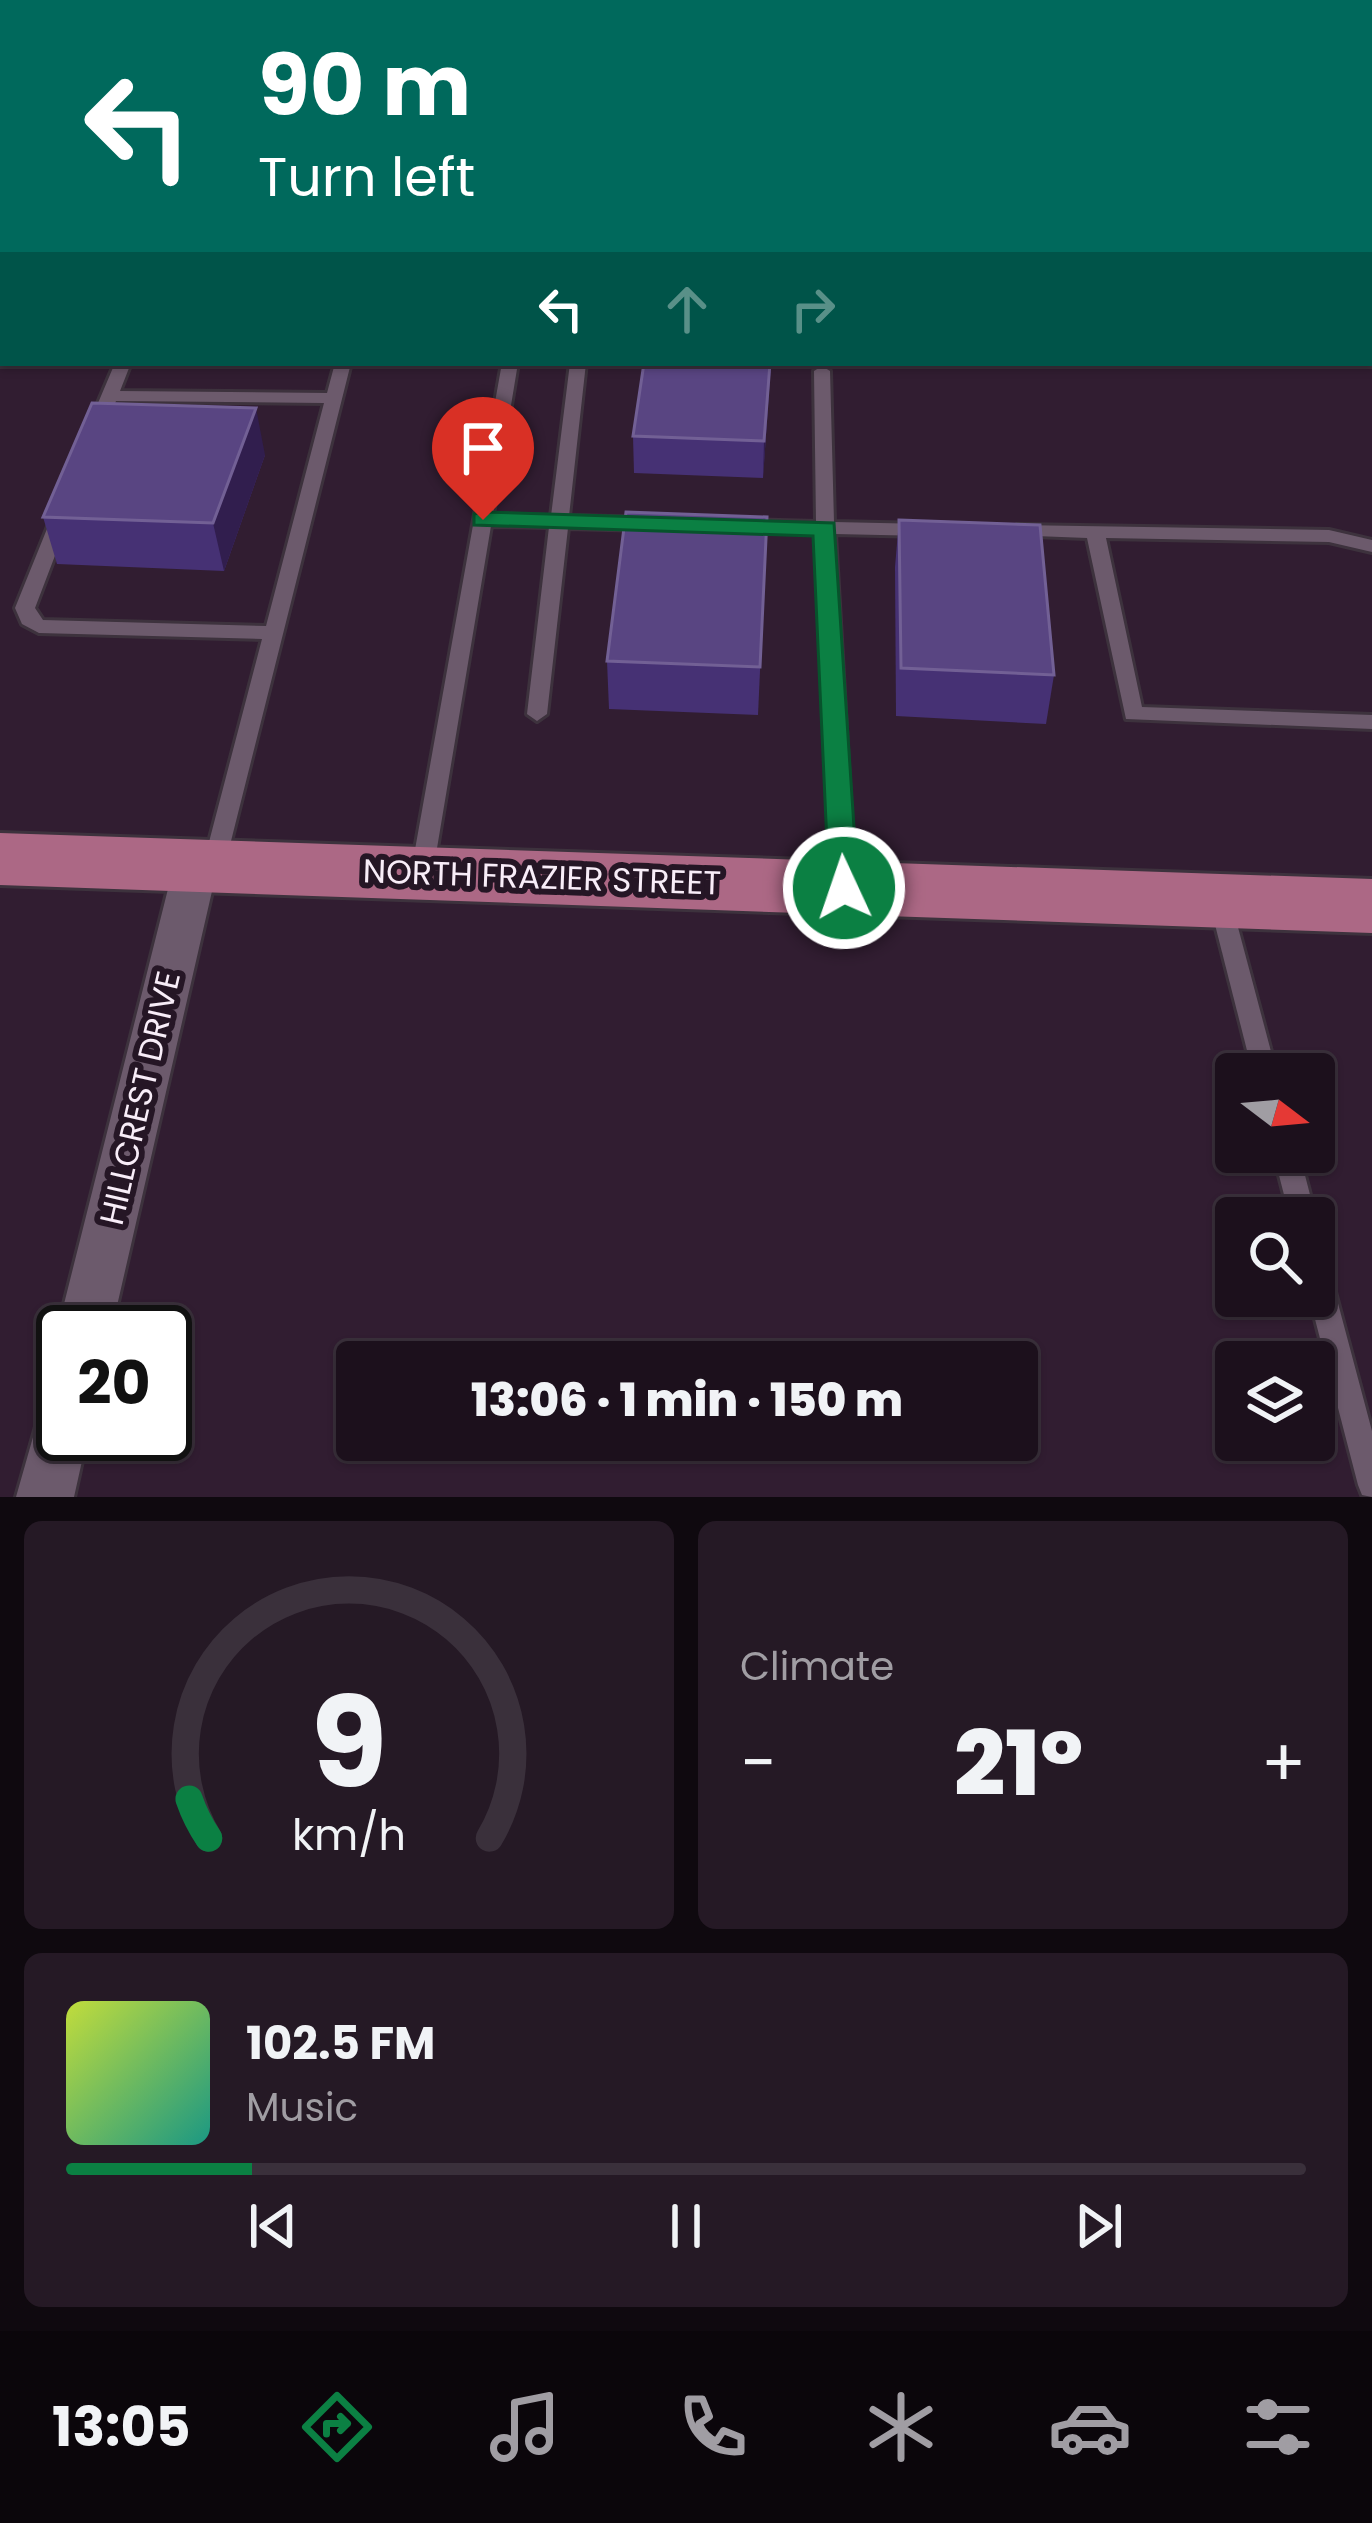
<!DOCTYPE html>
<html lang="en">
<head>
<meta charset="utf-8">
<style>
  :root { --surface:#1c101c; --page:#251925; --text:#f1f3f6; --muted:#a09da3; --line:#3a303b; --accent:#0b8043 }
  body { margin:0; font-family:Poppins,sans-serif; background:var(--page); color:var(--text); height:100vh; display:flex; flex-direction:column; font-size:45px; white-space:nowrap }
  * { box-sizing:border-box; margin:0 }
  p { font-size:39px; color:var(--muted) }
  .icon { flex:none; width:66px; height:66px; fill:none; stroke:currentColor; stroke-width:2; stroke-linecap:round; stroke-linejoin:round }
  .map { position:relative; height:1497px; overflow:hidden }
  .drawer { display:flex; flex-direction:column; gap:24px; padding:24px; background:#0f090f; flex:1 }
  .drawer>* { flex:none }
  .hud { position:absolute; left:0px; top:0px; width:1374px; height:366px; box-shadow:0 3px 9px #0004,0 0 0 3px var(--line); background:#00695c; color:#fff; overflow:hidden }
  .needle { width:78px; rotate:106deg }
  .controls { position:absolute; left:1215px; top:1053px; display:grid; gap:24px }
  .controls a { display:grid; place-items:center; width:120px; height:120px; border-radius:12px; background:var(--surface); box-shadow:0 3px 9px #0004,0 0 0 3px var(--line); font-size:60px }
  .speed { position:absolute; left:36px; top:1305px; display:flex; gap:24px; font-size:60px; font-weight:700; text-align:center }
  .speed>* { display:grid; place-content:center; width:156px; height:156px; border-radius:50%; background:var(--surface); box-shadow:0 3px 9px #0004,0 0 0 3px var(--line); line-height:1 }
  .speed .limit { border:6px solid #111; border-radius:18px; background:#fff; color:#111 }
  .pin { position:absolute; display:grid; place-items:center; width:102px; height:102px; color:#fff; margin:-123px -51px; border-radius:50% 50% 50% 0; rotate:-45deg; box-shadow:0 0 12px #0007 }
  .pin .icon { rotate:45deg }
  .me { position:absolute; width:132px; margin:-66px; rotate:357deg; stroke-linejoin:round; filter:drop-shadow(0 0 9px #0008) }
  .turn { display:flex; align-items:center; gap:42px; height:252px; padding:0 60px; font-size:54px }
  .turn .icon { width:156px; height:156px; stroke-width:2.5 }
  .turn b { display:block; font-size:84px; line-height:102px }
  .lanes { display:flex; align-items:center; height:114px; padding:0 60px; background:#0003; justify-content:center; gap:60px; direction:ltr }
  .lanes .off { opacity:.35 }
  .big { font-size:90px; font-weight:800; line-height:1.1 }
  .drawer .widget { flex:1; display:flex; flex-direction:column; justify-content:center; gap:18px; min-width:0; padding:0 42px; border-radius:18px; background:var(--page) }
  .drawer .dial { align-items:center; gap:0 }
  .dial svg { height:312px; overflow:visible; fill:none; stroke:var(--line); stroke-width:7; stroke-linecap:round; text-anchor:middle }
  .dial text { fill:var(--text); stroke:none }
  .song { display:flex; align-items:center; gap:36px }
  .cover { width:144px; height:144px; border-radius:18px; background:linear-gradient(135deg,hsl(70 70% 55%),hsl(170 70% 35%)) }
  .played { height:12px; border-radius:6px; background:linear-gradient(90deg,var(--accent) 15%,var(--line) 15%) }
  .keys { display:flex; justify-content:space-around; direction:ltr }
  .heat { display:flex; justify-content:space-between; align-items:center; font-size:66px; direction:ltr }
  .drawer .tiles { flex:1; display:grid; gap:24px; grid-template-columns:1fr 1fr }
  .widget:last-child { grid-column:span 2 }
  .trip { position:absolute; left:336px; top:1341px; width:702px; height:120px; border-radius:12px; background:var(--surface); box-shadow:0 3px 9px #0004,0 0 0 3px var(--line); font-weight:800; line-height:120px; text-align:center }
  .menu { display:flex; height:192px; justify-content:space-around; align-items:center; background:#0b060b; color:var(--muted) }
  .menu .icon { width:84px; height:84px }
  .menu .current { color:var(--accent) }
  .menu b { font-size:54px; color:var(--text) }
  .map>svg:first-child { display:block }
  .built { fill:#311d31; fill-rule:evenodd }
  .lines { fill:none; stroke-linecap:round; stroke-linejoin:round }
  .lane-casing { stroke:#3d323d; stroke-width:6 }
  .street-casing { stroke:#3d323d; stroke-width:6 }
  .primary-casing { stroke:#3d323d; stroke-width:6 }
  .lane { fill:#6c5a6c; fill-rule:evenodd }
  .street { fill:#6c5a6c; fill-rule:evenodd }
  .primary { fill:#ac6885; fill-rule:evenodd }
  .wall { fill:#463174 }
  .shaded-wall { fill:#311e4e }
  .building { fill:#594582; stroke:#726095; stroke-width:3 }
  .route { fill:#0b8043; stroke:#07532c; stroke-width:3 }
  .labels { text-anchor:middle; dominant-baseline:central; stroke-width:12; stroke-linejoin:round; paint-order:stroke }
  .street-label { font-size:33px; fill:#f8edf8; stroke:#251625 }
</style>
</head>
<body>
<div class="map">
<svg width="1372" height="1497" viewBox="0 0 1372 1497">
  <rect width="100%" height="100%" fill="#251625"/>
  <path class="built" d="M0 0H1372V1497H0ZM3 3H1371V363H3ZM1236 1074H1314V1152H1236ZM1236 1218H1314V1296H1236ZM63 1332H165V1434H63ZM357 1362H1017V1440H357ZM1236 1362H1314V1440H1236Z"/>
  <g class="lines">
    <defs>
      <g id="lane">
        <path d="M3 0H15L17 3H5Z"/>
        <rect x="566" y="0" width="12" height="3"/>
        <rect x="860" y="0" width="12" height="3"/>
        <rect x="1065" y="0" width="12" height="3"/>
        <path d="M1327 0H1341L1343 3H1329Z"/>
        <rect x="1371" y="40" width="1" height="10"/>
        <rect x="1371" y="224" width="1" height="10"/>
        <path d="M115 363H131L120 391 327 393 335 363H351L225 865 222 871H206L203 865 262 639 39 633 22 624 15 608 51 519 60 513 69 519 35 608 43 620 266 626 324 403 116 401 102 433H90L87 429Z"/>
        <path d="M502 363H518L493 514 551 516 570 363H586L569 516 650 518 659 524 650 530 568 528 547 714 537 721 527 714 549 527 491 526 433 872 430 878H414L411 872Z"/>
        <path d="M822 366 830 371 834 522 926 524 935 530 926 536 835 534 855 887 852 893H836L833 887 816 533 741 532 732 526 741 520 816 522 814 371Z"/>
        <path d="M1017 525 1329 530 1372 540V552L1329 542 1106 538 1142 707 1372 715V729L1126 719 1087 538 1010 535 1008 531Z"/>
        <path d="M1220 892 1228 895 1231 901 1277 1074H1253L1209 901 1212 895Z"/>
        <path d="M1273 1152H1299L1316 1218 1314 1222V1218H1290Z"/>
        <path d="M1314 1250 1323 1254 1327 1262 1372 1431V1497L1362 1495 1358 1485 1309 1296H1314Z"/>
      </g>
      <g id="street">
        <path d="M196 848 212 853 218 865 111 1332H63V1346L57 1332 174 865 180 853Z"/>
        <path d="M63 1394V1434H88L74 1497H16L43 1402Z"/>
      </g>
      <path id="primary" d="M0 833 1372 879V933L0 885Z"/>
    </defs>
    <use href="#lane" class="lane-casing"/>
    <use href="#street" class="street-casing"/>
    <use href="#primary" class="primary-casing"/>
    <use href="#lane" class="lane"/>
    <use href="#street" class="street"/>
    <use href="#primary" class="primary"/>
  </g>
  <g class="wall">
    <path d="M644 363H771L763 478 634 473 633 436Z"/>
    <path d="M265 455 224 571 57 564 43 517Z"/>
    <path d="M767 517 758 715 609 709 607 661Z"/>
    <path d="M899 520 1054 675 1046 724 896 716 895 567Z"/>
  </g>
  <g class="shaded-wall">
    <path d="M770 363H771L763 478 764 441Z"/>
    <path d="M256 408 265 455 224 571 213 523Z"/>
  </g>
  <g class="building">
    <rect x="653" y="0" width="187" height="3"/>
    <path d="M1171 0H1300L1301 3H1172Z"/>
    <path d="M644 363H770L764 441 633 436Z"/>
    <path d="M92 403 256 408 213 523 43 517Z"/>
    <path d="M626 512 767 517 760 667 607 661Z"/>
    <path d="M899 520 1040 525 1054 675 901 668Z"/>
  </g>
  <path class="route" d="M483 512 834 523 858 888 854 896H833L829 888 813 536 474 525V514Z"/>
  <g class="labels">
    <g class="street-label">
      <text transform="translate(542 877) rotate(2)">NORTH FRAZIER STREET</text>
      <text transform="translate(140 1098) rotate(-77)">HILLCREST DRIVE</text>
    </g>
  </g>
</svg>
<div class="controls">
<a><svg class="needle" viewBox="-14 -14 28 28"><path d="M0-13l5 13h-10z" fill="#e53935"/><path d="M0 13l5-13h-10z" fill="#a09da3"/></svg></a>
<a><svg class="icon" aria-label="search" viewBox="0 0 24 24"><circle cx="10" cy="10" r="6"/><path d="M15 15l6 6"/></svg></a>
<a><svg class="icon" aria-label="layers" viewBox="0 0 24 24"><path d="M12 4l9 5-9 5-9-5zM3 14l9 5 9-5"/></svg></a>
</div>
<div class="speed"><div class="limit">20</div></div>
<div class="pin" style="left:483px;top:520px;background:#d93025"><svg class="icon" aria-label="arrive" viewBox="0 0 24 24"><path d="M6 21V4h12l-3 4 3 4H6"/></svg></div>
<svg class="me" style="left:844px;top:888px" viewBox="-20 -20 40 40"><circle r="17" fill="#0b8043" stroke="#fff" stroke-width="3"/><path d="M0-11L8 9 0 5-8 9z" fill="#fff"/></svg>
<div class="trip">13:06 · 1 min · 150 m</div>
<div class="hud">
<div class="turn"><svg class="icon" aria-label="left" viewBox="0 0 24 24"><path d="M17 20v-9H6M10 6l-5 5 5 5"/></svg><div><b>90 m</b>Turn left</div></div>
<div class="lanes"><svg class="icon" aria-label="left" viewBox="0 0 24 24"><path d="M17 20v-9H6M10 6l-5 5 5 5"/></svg><svg class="icon off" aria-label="ahead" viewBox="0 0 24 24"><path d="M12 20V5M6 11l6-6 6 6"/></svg><svg class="icon off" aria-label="right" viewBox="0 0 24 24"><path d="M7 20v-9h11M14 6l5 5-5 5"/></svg></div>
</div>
</div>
<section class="drawer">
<div class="tiles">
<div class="widget dial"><svg viewBox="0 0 100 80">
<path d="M14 69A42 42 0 1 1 86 69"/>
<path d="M14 69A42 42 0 0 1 9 59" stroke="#0b8043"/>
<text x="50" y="56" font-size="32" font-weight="700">9</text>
<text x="50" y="72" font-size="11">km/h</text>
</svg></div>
<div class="widget"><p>Climate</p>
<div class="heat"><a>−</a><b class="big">21°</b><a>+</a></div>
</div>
<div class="widget">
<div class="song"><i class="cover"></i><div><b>102.5 FM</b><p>Music</p></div></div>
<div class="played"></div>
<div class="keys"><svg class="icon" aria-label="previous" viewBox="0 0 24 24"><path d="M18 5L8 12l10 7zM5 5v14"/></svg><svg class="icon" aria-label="pause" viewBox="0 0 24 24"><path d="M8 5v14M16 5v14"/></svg><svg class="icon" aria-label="next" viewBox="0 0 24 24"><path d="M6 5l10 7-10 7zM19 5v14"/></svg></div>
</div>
</div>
</section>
<nav class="menu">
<b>13:05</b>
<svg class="icon current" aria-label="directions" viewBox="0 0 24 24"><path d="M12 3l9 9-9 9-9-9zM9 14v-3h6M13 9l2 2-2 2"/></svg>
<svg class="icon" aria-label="music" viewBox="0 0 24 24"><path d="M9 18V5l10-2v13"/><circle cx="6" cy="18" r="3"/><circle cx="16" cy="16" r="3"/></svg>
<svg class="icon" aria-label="phone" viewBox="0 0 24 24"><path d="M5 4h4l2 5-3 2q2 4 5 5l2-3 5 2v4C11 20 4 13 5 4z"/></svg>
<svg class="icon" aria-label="climate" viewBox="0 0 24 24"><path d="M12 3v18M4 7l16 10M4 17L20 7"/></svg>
<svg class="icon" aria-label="car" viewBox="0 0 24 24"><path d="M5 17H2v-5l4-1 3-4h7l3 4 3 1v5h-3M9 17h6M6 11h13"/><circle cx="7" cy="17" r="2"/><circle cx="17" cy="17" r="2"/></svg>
<svg class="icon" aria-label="filters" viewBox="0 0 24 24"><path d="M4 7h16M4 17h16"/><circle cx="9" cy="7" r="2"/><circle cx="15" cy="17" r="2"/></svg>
</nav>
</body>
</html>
